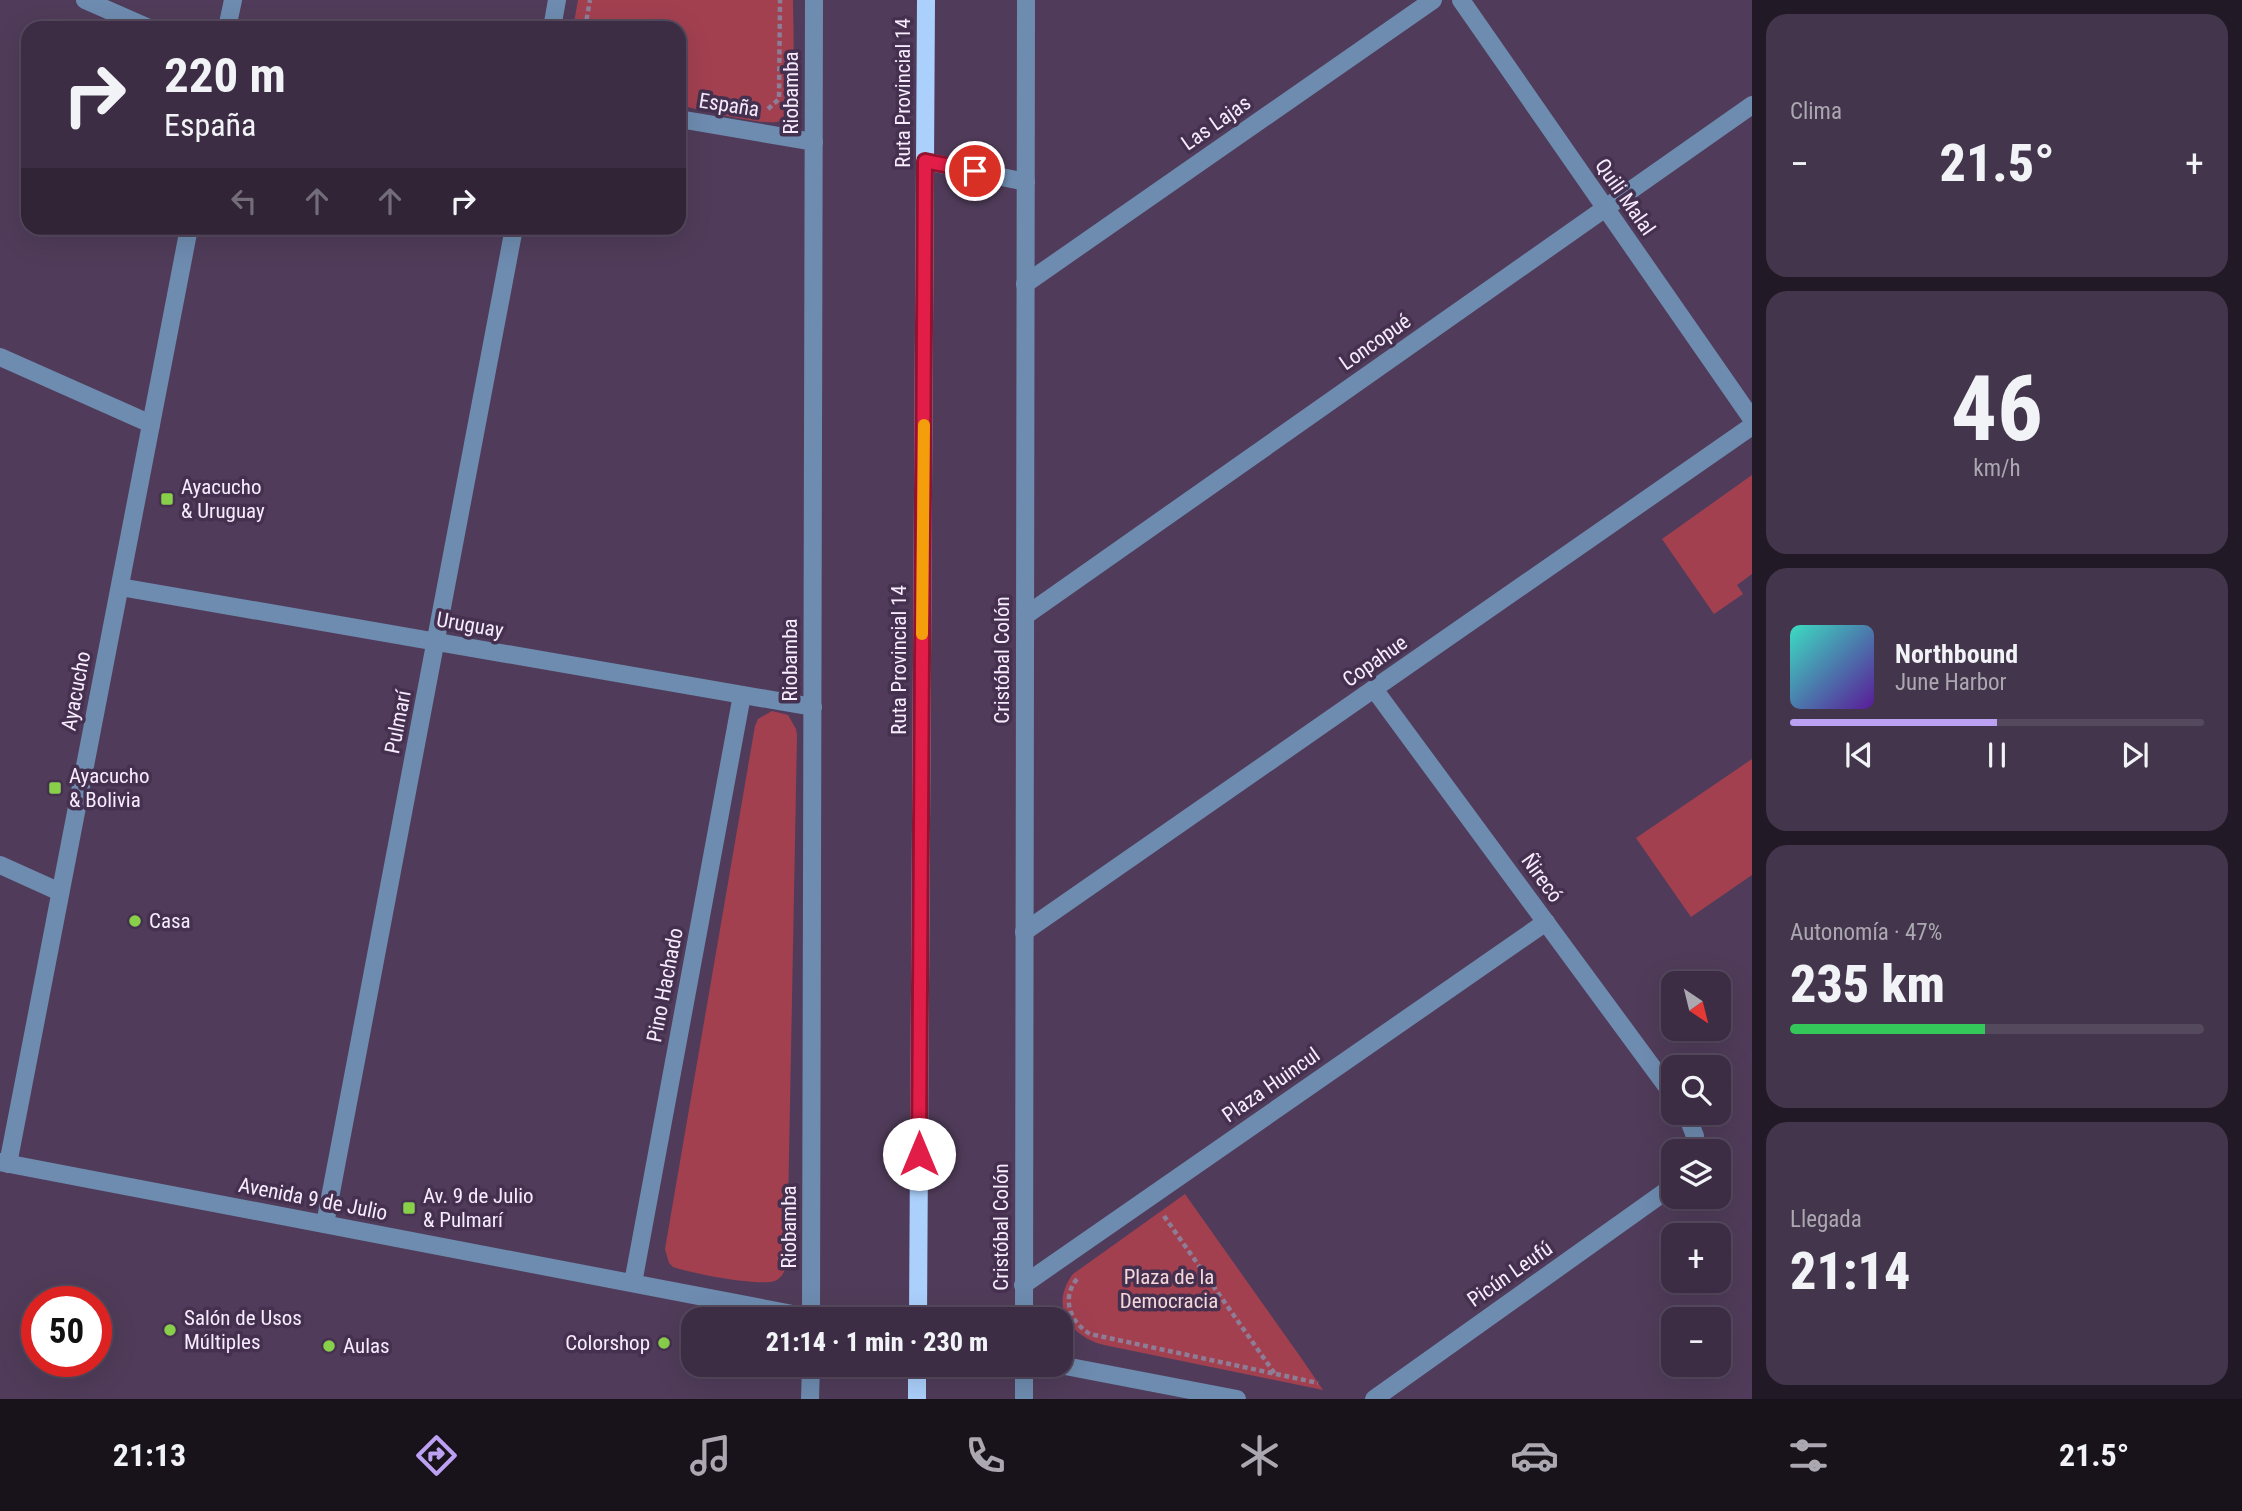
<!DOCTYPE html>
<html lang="es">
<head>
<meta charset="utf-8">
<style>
  :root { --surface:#3c2d44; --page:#43354b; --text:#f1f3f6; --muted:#aca8b2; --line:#55495d; --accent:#bca0f2 }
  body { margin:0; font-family:"Roboto Condensed",sans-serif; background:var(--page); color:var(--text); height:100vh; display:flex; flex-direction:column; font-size:26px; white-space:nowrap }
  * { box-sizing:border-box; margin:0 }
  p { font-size:23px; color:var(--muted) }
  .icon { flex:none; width:38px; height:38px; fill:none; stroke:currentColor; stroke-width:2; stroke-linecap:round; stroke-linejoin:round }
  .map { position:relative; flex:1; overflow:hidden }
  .details { display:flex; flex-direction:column; gap:14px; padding:14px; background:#211925; width:490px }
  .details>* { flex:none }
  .top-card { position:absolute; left:21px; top:21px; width:665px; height:214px; border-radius:21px; box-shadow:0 7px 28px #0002,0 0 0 2px var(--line); background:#3c2d44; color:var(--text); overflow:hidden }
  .needle { width:46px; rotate:145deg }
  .controls { position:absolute; left:1661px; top:971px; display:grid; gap:14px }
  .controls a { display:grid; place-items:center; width:70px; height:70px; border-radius:14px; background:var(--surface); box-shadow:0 7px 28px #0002,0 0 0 2px var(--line); font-size:35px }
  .speed { position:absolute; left:21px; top:1286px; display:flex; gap:14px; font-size:35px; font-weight:700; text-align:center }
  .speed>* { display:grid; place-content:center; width:91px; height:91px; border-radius:50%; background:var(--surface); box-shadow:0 7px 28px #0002,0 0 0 2px var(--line); line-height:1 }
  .speed .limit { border:10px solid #d22; background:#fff; color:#111 }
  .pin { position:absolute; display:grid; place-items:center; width:60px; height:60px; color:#fff; margin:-30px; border:4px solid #fff; border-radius:50%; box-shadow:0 2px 7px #0007 }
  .me { position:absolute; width:77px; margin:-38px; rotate:0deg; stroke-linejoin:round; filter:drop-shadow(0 0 5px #0008) }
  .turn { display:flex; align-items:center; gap:24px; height:147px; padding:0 28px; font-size:32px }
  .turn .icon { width:91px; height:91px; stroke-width:2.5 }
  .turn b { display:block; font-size:49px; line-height:60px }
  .lanes { display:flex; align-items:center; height:66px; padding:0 28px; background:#0003; justify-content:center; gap:35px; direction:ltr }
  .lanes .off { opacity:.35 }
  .big { font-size:52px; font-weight:800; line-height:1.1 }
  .details .widget { flex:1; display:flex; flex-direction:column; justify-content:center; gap:10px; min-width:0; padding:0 24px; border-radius:21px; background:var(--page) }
  .details .dial { align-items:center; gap:0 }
  .dial b { font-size:91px; line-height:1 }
  .song { display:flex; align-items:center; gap:21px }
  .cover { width:84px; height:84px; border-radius:10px; background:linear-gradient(135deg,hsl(170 70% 55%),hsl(270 70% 35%)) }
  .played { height:7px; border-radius:4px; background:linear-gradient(90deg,var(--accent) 50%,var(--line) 50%) }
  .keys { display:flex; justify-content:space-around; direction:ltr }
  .heat { display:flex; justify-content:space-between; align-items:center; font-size:38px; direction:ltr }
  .charge { height:10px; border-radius:5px; background:linear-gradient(90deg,#34c759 47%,var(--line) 0) }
  .trip { position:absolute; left:681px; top:1307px; width:392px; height:70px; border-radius:21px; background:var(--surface); box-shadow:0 7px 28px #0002,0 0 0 2px var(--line); font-weight:800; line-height:70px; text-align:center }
  .tab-bar { display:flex; height:112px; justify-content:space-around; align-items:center; background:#18121b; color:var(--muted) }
  .tab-bar .icon { width:49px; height:49px }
  .tab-bar .on { color:var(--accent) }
  .tab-bar b { font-size:32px; color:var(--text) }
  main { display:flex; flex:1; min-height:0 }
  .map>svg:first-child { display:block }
  .green { fill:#a24050 }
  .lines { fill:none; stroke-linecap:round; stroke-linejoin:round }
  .path { stroke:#8e7d97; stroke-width:4.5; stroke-dasharray:5 3.5; stroke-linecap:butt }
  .minor { stroke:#6e8cb0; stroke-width:18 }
  .major { stroke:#abd0fb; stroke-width:18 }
  .route-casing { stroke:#92132f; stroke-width:18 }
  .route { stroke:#e11d48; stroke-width:12 }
  .slow { stroke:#f59e0b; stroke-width:12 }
  .poi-dot { fill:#88cf4a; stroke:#45314f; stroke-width:2.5 }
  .labels { text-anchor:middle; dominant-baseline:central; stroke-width:7; stroke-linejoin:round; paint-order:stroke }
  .street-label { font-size:21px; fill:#f7ebfe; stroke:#45314f }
  .poi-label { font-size:21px; fill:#f7ebfe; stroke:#45314f; text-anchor:start }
  .park-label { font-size:21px; fill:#f6d7d9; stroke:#45314f }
</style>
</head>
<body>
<main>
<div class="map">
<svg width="1752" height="1399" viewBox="0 0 1752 1399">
  <rect width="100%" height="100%" fill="#503c5a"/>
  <g class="green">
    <path d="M578 0H793C793 22 798 111 780 121 766 127 697 109 679 105V28H573Z"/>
    <path d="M1752 475V574L1737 585 1743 594 1714 614 1662 539Z"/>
    <path d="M772 711 788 715 796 729 797 735 787 1260C786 1268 784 1275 777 1280 764 1288 690 1273 673 1267L669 1263 665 1249 755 726 758 719Z"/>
    <path d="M1752 759V875L1691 917 1636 838Z"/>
    <path d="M1185 1194 1304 1362 1323 1390 1104 1345C1069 1336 1049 1306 1073 1274Z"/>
  </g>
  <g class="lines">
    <g class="path">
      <path d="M585 28 590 0"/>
      <path d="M768 109 779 99 780 0"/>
      <path d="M1164 1216 1275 1374"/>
      <path d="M1077 1279C1061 1298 1070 1322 1090 1334L1318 1383"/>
    </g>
    <g class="minor">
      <path d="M85 0 149 28"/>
      <path d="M1461 0 1752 419"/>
      <path d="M227 28 233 0"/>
      <path d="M552 28 557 0"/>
      <path d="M679 119 814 142"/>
      <path d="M925 161 1026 182"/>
      <path d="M1025 284 1433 0"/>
      <path d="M0 357 151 424"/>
      <path d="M120 587 813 707"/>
      <path d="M1025 616 1752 105"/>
      <path d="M1374 689 1673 1095"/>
      <path d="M0 865 60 892"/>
      <path d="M1024 932 1752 426"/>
      <path d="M1686 1113 1695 1136V1152"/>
      <path d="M0 1162 824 1320"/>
      <path d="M8 1164 189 228"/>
      <path d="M325 1224 514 228"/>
      <path d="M633 1283 742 695"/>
      <path d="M1023 1285 1546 922"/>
      <path d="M811 1320 814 0"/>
      <path d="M1024 1320 1026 0"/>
      <path d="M1060 1365 1237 1399"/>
      <path d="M810 1399 811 1365"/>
      <path d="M1024 1399V1365"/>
      <path d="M1374 1399 1673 1186"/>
    </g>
    <g class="major">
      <path d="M918 1320 926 0"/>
      <path d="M917 1399V1365"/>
    </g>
  </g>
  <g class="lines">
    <defs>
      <path id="route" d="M919 1154 925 161 975 171"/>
    </defs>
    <use href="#route" class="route-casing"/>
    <use href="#route" class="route"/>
    <path class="slow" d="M922 634 924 425"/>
  </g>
  <g class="poi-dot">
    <rect x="160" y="492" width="14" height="14" rx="3.5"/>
    <rect x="48" y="781" width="14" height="14" rx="3.5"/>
    <circle cx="135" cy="921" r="7"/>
    <rect x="402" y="1201" width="14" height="14" rx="3.5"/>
    <circle cx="170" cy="1330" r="7"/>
    <circle cx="664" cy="1343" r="7"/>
    <circle cx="329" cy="1346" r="7"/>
  </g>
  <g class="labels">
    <g class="street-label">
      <text transform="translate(791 93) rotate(-90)">Riobamba</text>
      <text transform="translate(903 93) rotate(-90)">Ruta Provincial 14</text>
      <text transform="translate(729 105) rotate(9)">España</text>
      <text transform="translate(1216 123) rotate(-35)">Las Lajas</text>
      <text transform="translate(1625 197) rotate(55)">Quili Malal</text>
      <text transform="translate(1375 342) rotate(-35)">Loncopué</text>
      <text transform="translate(470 625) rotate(10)">Uruguay</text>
      <text transform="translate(790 660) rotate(-90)">Riobamba</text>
      <text transform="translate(899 660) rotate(-90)">Ruta Provincial 14</text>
      <text transform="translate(1002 660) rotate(-90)">Cristóbal Colón</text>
      <text transform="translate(1375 661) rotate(-35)">Copahue</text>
      <text transform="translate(76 691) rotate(-79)">Ayacucho</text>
      <text transform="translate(398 722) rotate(-79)">Pulmarí</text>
      <text transform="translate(1542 878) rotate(54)">Ñirecó</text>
      <text transform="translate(665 985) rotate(-79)">Pino Hachado</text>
      <text transform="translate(1271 1085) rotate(-35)">Plaza Huincul</text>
      <text transform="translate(313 1199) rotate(11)">Avenida 9 de Julio</text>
      <text transform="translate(789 1227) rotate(-90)">Riobamba</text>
      <text transform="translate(1001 1227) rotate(-90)">Cristóbal Colón</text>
      <text transform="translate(1510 1274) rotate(-35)">Picún Leufú</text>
    </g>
    <g class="poi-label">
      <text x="181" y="487">Ayacucho<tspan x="181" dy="24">&amp; Uruguay</tspan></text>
      <text x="69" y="776">Ayacucho<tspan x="69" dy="24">&amp; Bolivia</tspan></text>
      <text x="149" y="921">Casa</text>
      <text x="423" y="1196">Av. 9 de Julio<tspan x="423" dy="24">&amp; Pulmarí</tspan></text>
      <text x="184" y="1318">Salón de Usos<tspan x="184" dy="24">Múltiples</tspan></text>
      <text x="650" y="1343" text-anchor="end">Colorshop</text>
      <text x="343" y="1346">Aulas</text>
    </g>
    <g class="park-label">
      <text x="1169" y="1277">Plaza de la<tspan x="1169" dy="24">Democracia</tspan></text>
    </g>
  </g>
</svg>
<div class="controls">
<a><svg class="needle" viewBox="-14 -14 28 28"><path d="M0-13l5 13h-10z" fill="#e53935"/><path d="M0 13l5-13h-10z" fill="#aca8b2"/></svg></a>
<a><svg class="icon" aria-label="search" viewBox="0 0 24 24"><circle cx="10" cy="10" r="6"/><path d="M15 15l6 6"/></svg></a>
<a><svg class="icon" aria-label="layers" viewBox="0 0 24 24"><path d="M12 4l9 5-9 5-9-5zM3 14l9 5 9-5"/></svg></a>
<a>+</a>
<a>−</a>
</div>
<div class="speed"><div class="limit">50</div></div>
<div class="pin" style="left:975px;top:171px;background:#d93025"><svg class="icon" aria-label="arrive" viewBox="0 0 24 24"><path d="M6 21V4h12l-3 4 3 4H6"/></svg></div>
<svg class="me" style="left:919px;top:1154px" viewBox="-20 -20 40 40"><circle r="19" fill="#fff"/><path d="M0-13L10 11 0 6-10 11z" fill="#e11d48"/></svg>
<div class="trip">21:14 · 1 min · 230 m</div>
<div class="top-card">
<div class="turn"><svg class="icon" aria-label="right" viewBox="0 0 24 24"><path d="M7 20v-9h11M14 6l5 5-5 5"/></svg><div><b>220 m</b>España</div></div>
<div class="lanes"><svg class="icon off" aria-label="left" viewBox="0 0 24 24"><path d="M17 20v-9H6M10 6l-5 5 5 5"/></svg><svg class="icon off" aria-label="ahead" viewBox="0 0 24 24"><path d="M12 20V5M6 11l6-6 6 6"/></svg><svg class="icon off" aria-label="ahead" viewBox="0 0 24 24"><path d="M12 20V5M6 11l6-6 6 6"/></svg><svg class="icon" aria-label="right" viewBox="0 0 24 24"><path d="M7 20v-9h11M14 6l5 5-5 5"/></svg></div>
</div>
</div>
<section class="details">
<div class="widget"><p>Clima</p>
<div class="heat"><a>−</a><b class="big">21.5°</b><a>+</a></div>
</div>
<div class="widget dial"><b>46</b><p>km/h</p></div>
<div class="widget">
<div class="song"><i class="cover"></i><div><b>Northbound</b><p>June Harbor</p></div></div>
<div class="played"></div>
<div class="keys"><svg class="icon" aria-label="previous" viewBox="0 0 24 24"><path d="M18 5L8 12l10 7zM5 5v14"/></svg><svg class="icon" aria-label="pause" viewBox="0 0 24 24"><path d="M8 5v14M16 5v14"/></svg><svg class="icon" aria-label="next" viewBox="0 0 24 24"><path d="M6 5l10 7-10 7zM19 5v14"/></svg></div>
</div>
<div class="widget"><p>Autonomía · 47%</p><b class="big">235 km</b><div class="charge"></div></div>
<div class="widget"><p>Llegada</p><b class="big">21:14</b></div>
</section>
</main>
<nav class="tab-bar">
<b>21:13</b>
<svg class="icon on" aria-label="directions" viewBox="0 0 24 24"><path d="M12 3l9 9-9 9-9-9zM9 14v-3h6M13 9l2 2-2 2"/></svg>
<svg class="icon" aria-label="music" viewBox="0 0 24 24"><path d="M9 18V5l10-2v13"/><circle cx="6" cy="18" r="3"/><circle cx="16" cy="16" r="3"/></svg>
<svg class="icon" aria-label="phone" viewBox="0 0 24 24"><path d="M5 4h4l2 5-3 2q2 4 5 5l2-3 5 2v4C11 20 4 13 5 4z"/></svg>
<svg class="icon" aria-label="climate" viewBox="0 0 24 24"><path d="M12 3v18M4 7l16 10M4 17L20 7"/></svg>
<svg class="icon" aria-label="car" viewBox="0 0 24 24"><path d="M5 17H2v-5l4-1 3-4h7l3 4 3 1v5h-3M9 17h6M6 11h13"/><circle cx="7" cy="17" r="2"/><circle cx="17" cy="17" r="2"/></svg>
<svg class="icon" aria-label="filters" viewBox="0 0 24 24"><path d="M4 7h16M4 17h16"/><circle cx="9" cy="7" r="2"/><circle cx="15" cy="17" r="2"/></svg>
<b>21.5°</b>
</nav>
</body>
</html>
